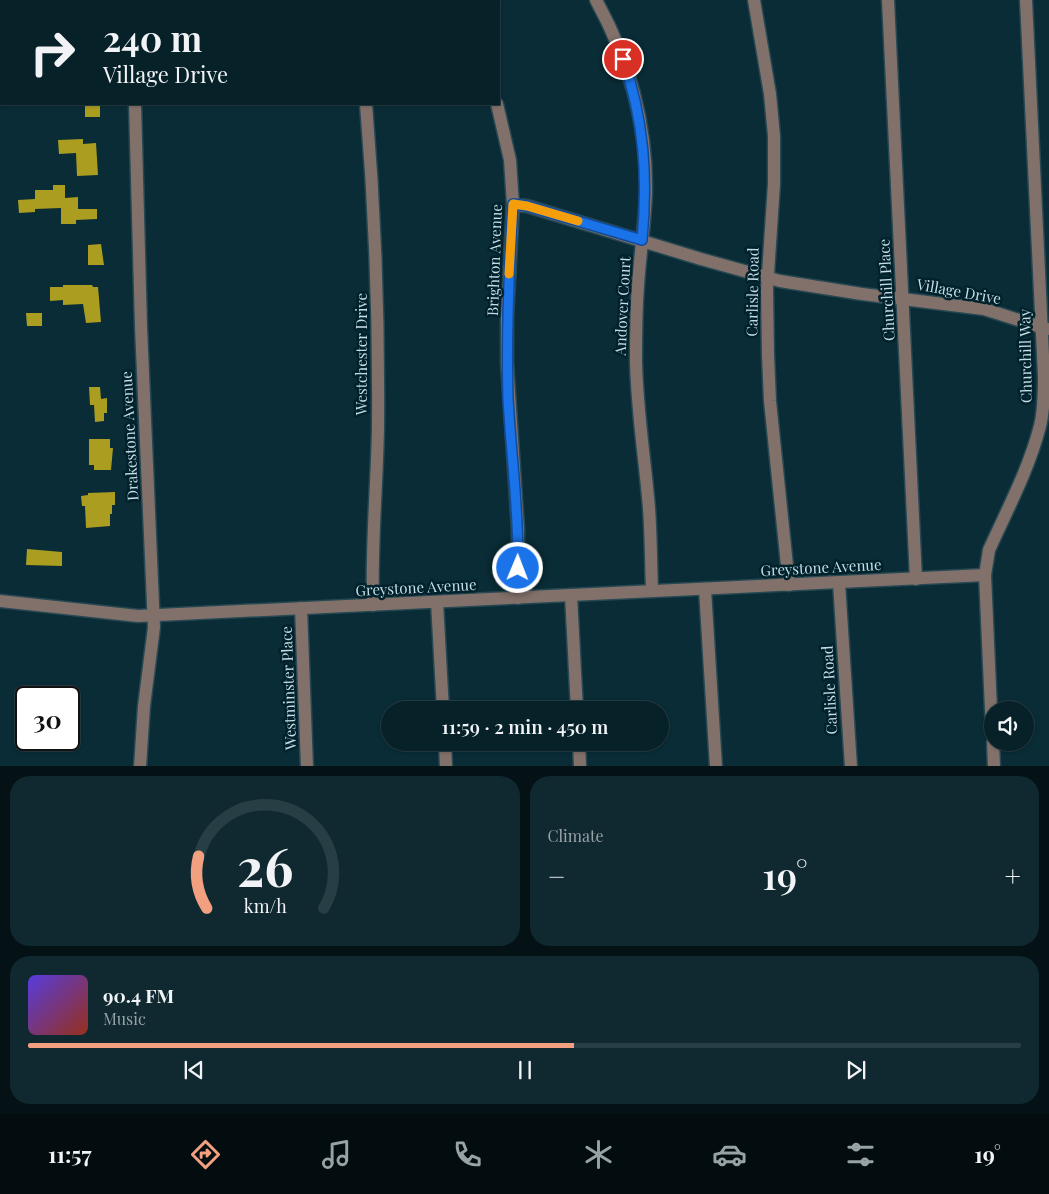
<!DOCTYPE html>
<html lang="en">
<head>
<meta charset="utf-8">
<style>
  :root { --surface:#072128; --page:#102930; --text:#f1f3f6; --muted:#98a3a8; --line:#283e45; --accent:#f2a07f }
  body { margin:0; font-family:"Playfair Display",serif; background:var(--page); color:var(--text); height:100vh; display:flex; flex-direction:column; font-size:19px; white-space:nowrap }
  * { box-sizing:border-box; margin:0 }
  p { font-size:16px; color:var(--muted) }
  .icon { flex:none; width:28px; height:28px; fill:none; stroke:currentColor; stroke-width:2; stroke-linecap:round; stroke-linejoin:round }
  .map { position:relative; height:766px; overflow:hidden }
  .panel { display:flex; flex-direction:column; gap:10px; padding:10px; background:#041216; flex:1 }
  .panel>* { flex:none }
  .banner { position:absolute; left:0px; top:0px; width:500px; height:105px; box-shadow:0 1px 4px #0004,0 0 0 1px var(--line); background:#072128; color:var(--text); overflow:hidden }
  .fabs { position:absolute; left:984px; top:701px; display:grid; gap:10px }
  .fabs a { display:grid; place-items:center; width:50px; height:50px; border-radius:50%; background:var(--surface); box-shadow:0 1px 4px #0004,0 0 0 1px var(--line); font-size:25px }
  .speed { position:absolute; left:15px; top:686px; display:flex; gap:10px; font-size:25px; font-weight:700; text-align:center }
  .speed>* { display:grid; place-content:center; width:65px; height:65px; border-radius:50%; background:var(--surface); box-shadow:0 1px 4px #0004,0 0 0 1px var(--line); line-height:1 }
  .speed .limit { border:2px solid #111; border-radius:8px; background:#fff; color:#111 }
  .pin { position:absolute; display:grid; place-items:center; width:42px; height:42px; color:#fff; margin:-21px; border:2px solid #fff; border-radius:50%; box-shadow:0 1px 5px #0007 }
  .me { position:absolute; width:55px; margin:-28px; rotate:1deg; stroke-linejoin:round; filter:drop-shadow(0 0 4px #0008) }
  .turn { display:flex; align-items:center; gap:18px; height:105px; padding:0 20px; font-size:22px }
  .turn .icon { width:65px; height:65px; stroke-width:2.5 }
  .turn b { display:block; font-size:35px; line-height:42px }
  .big { font-size:38px; font-weight:600; line-height:1.1 }
  .panel .card { flex:1; display:flex; flex-direction:column; justify-content:center; gap:8px; min-width:0; padding:0 18px; border-radius:20px; background:var(--page) }
  .panel .dial { align-items:center; gap:0 }
  .dial svg { height:130px; overflow:visible; fill:none; stroke:var(--line); stroke-width:7; stroke-linecap:round; text-anchor:middle }
  .dial text { fill:var(--text); stroke:none }
  .song { display:flex; align-items:center; gap:15px }
  .cover { width:60px; height:60px; border-radius:8px; background:linear-gradient(135deg,hsl(250 70% 55%),hsl(10 70% 35%)) }
  .played { height:5px; border-radius:2px; background:linear-gradient(90deg,var(--accent) 55%,var(--line) 55%) }
  .keys { display:flex; justify-content:space-around; direction:ltr }
  .heat { display:flex; justify-content:space-between; align-items:center; font-size:28px; direction:ltr }
  .panel .tiles { flex:1; display:grid; gap:10px; grid-template-columns:1fr 1fr }
  .card:last-child { grid-column:span 2 }
  .trip { position:absolute; left:381px; top:701px; width:288px; height:50px; border-radius:25px; background:var(--surface); box-shadow:0 1px 4px #0004,0 0 0 1px var(--line); font-weight:600; line-height:50px; text-align:center }
  .tab-bar { display:flex; height:80px; justify-content:space-around; align-items:center; background:#030d10; color:var(--muted) }
  .tab-bar .icon { width:35px; height:35px }
  .tab-bar .on { color:var(--accent) }
  .tab-bar b { font-size:22px; color:var(--text) }
  .map>svg:first-child { display:block }
  .building { fill:#ab9d20 }
  .lines { fill:none; stroke-linecap:round; stroke-linejoin:round }
  .minor-casing { stroke:#274852; stroke-width:15 }
  .minor { stroke:#82716a; stroke-width:12 }
  .route-casing { stroke:#114b97; stroke-width:12 }
  .route { stroke:#1a73e8; stroke-width:9 }
  .slow { stroke:#f59e0b; stroke-width:9 }
  .labels { text-anchor:middle; dominant-baseline:central; stroke-width:5; stroke-linejoin:round; paint-order:stroke }
  .street-label { font-size:15px; fill:#c7dde6; stroke:#00222c }
</style>
</head>
<body>
<div class="map">
<svg width="1049" height="767" viewBox="0 0 1049 767">
  <rect width="100%" height="100%" fill="#092c36"/>
  <g class="building">
    <rect x="85" y="104" width="15" height="13"/>
    <path d="M83 139V144L96 143 98 175 77 176 76 153 59 154 58 140Z"/>
    <path d="M53 185H65V198L78 197V209H97V219L76 220V224H61V208L35 209V212L19 213 18 200 35 199V190H53Z"/>
    <path d="M101 244 104 265H88V245Z"/>
    <path d="M63 285H92L93 287H98L101 322 86 323 83 304 63 305V300L50 301V287H63Z"/>
    <path d="M26 313H42V326H27Z"/>
    <path d="M89 387H100L101 399 107 398V413H104V421L95 422 94 405H90Z"/>
    <path d="M89 439H110V448H113L111 470H94V465H89Z"/>
    <path d="M115 492V505H112V514H110V526L86 528 85 506H82L81 496 88 495V493Z"/>
    <path d="M27 549 62 552V566L26 565Z"/>
  </g>
  <g class="lines">
    <defs>
      <g id="minor">
        <path d="M402 0 407 1"/>
        <path d="M596 0C628 58 647 124 646 192 645 223 640 254 638 286 636 311 636 336 636 361 637 412 645 459 649 508 651 536 651 564 652 591"/>
        <path d="M754 0 770 94 774 136V184L767 289 768 355 770 401 789 585"/>
        <path d="M888 0 916 579"/>
        <path d="M136 1V0"/>
        <path d="M362 1 381 0"/>
        <path d="M417 1 418 0"/>
        <path d="M135 104 141 327 154 627 144 706 140 767"/>
        <path d="M366 104C375 211 379 319 378 427 377 486 371 546 373 605"/>
        <path d="M497 104 510 160 513 205 507 318V362L518 529V598"/>
        <path d="M513 205 527 206 701 259 780 281 862 294 984 309 1047 329"/>
        <path d="M839 583 851 767"/>
        <path d="M705 589 716 767"/>
        <path d="M571 595 577 710"/>
        <path d="M0 601 138 616 985 575"/>
        <path d="M437 602 443 710"/>
        <path d="M301 608 307 767"/>
        <path d="M992 732 985 575 989 550C1007 510 1029 469 1040 426 1044 410 1044 393 1044 376L1026 0"/>
        <path d="M445 742 446 767"/>
        <path d="M579 742 580 767"/>
        <path d="M993 742 994 767"/>
      </g>
    </defs>
    <use href="#minor" class="minor-casing"/>
    <use href="#minor" class="minor"/>
  </g>
  <g class="lines">
    <defs>
      <path id="route" d="M518 568C519 511 511 455 508 398 506 333 509 269 513 204L527 206 642 240C648 176 644 120 623 59"/>
    </defs>
    <use href="#route" class="route-casing"/>
    <use href="#route" class="route"/>
    <path class="slow" d="M509 274 513 204 527 206 578 221"/>
  </g>
  <g class="labels">
    <g class="street-label">
      <text transform="translate(494 260) rotate(-88)">Brighton Avenue</text>
      <text transform="translate(886 290) rotate(-93)">Churchill Place</text>
      <text transform="translate(959 291) rotate(10)">Village Drive</text>
      <text transform="translate(752 292) rotate(-89)">Carlisle Road</text>
      <text transform="translate(622 306) rotate(-87)">Andover Court</text>
      <text transform="translate(361 354) rotate(-90)">Westchester Drive</text>
      <text transform="translate(1025 356) rotate(-91)">Churchill Way</text>
      <text transform="translate(129 436) rotate(-93)">Drakestone Avenue</text>
      <text transform="translate(821 567) rotate(-3)">Greystone Avenue</text>
      <text transform="translate(416 587) rotate(-3)">Greystone Avenue</text>
      <text transform="translate(288 688) rotate(-92)">Westminster Place</text>
      <text transform="translate(829 690) rotate(-93)">Carlisle Road</text>
    </g>
  </g>
</svg>
<div class="fabs">
<a><svg class="icon" aria-label="sound" viewBox="0 0 24 24"><path d="M4 9h4l5-4v14l-5-4H4zM17 9q2 3 0 6"/></svg></a>
</div>
<div class="speed"><div class="limit">30</div></div>
<div class="pin" style="left:623px;top:59px;background:#d93025"><svg class="icon" aria-label="arrive" viewBox="0 0 24 24"><path d="M6 21V4h12l-3 4 3 4H6"/></svg></div>
<svg class="me" style="left:518px;top:568px" viewBox="-20 -20 40 40"><circle r="17" fill="#1a73e8" stroke="#fff" stroke-width="3"/><path d="M0-11L8 9 0 5-8 9z" fill="#fff"/></svg>
<div class="trip">11:59 · 2 min · 450 m</div>
<div class="banner">
<div class="turn"><svg class="icon" aria-label="right" viewBox="0 0 24 24"><path d="M7 20v-9h11M14 6l5 5-5 5"/></svg><div><b>240 m</b>Village Drive</div></div>
</div>
</div>
<section class="panel">
<div class="tiles">
<div class="card dial"><svg viewBox="0 0 100 80">
<path d="M14 69A42 42 0 1 1 86 69"/>
<path d="M14 69A42 42 0 0 1 9 37" stroke="#f2a07f"/>
<text x="50" y="56" font-size="32" font-weight="700">26</text>
<text x="50" y="72" font-size="11">km/h</text>
</svg></div>
<div class="card"><p>Climate</p>
<div class="heat"><a>−</a><b class="big">19°</b><a>+</a></div>
</div>
<div class="card">
<div class="song"><i class="cover"></i><div><b>90.4 FM</b><p>Music</p></div></div>
<div class="played"></div>
<div class="keys"><svg class="icon" aria-label="previous" viewBox="0 0 24 24"><path d="M18 5L8 12l10 7zM5 5v14"/></svg><svg class="icon" aria-label="pause" viewBox="0 0 24 24"><path d="M8 5v14M16 5v14"/></svg><svg class="icon" aria-label="next" viewBox="0 0 24 24"><path d="M6 5l10 7-10 7zM19 5v14"/></svg></div>
</div>
</div>
</section>
<nav class="tab-bar">
<b>11:57</b>
<svg class="icon on" aria-label="directions" viewBox="0 0 24 24"><path d="M12 3l9 9-9 9-9-9zM9 14v-3h6M13 9l2 2-2 2"/></svg>
<svg class="icon" aria-label="music" viewBox="0 0 24 24"><path d="M9 18V5l10-2v13"/><circle cx="6" cy="18" r="3"/><circle cx="16" cy="16" r="3"/></svg>
<svg class="icon" aria-label="phone" viewBox="0 0 24 24"><path d="M5 4h4l2 5-3 2q2 4 5 5l2-3 5 2v4C11 20 4 13 5 4z"/></svg>
<svg class="icon" aria-label="climate" viewBox="0 0 24 24"><path d="M12 3v18M4 7l16 10M4 17L20 7"/></svg>
<svg class="icon" aria-label="car" viewBox="0 0 24 24"><path d="M5 17H2v-5l4-1 3-4h7l3 4 3 1v5h-3M9 17h6M6 11h13"/><circle cx="7" cy="17" r="2"/><circle cx="17" cy="17" r="2"/></svg>
<svg class="icon" aria-label="filters" viewBox="0 0 24 24"><path d="M4 7h16M4 17h16"/><circle cx="9" cy="7" r="2"/><circle cx="15" cy="17" r="2"/></svg>
<b>19°</b>
</nav>
</body>
</html>
